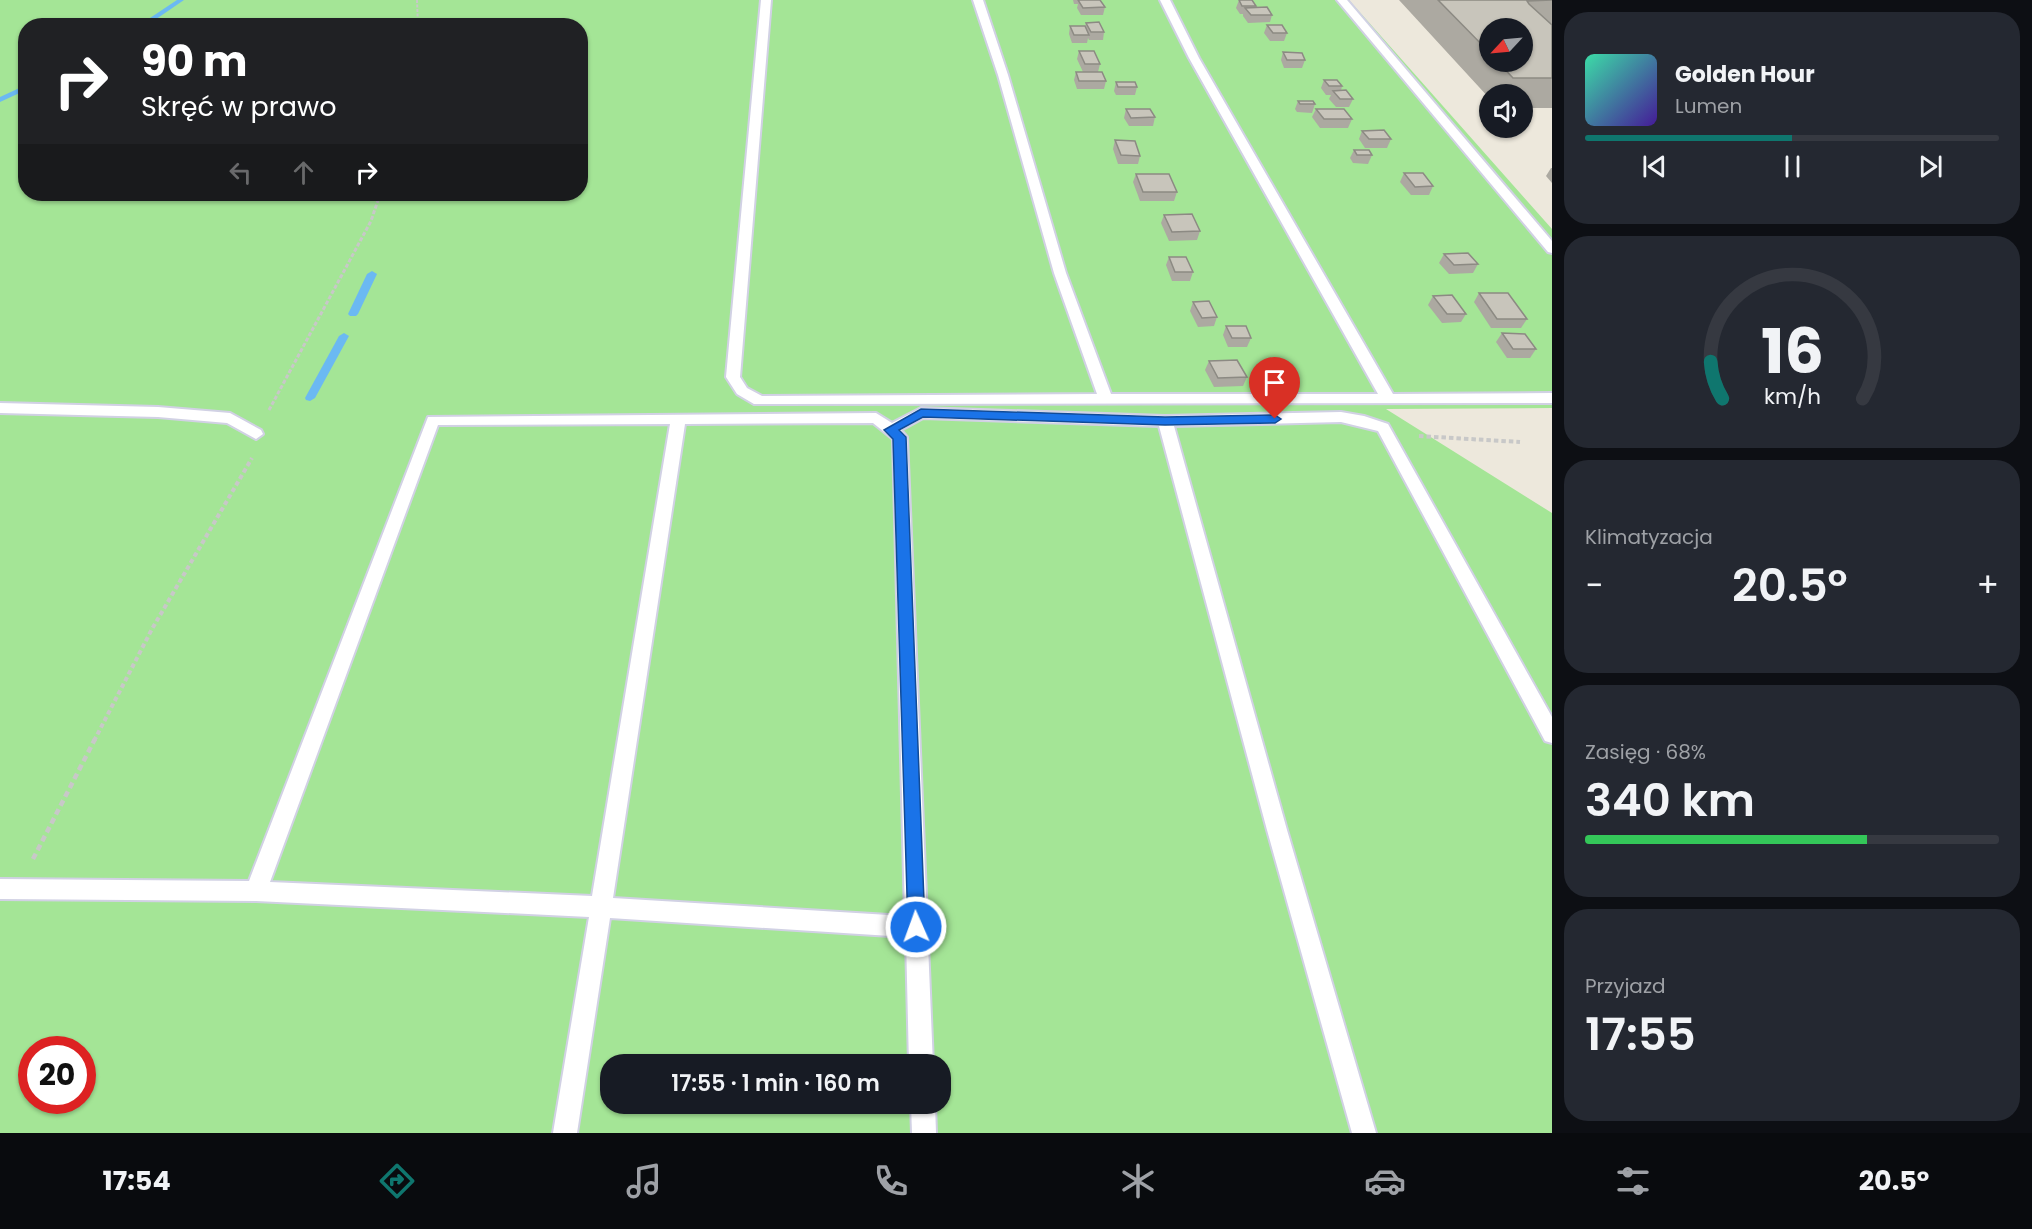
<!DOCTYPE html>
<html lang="pl">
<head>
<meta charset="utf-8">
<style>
  :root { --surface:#171b24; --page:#242831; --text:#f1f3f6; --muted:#9ea1a6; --line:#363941; --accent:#0f766e }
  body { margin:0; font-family:Poppins,sans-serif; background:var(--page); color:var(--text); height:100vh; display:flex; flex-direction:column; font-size:22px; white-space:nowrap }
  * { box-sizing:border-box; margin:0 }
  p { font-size:20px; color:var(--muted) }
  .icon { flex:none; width:33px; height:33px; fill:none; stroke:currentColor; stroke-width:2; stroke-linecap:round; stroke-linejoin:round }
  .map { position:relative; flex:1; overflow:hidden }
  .panel { display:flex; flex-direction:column; gap:12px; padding:12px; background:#0d0f14; width:480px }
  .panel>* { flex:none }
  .top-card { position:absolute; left:18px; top:18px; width:570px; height:183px; border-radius:24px; box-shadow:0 2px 4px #0004; background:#202124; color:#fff; overflow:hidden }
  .needle { width:39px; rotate:244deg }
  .buttons { position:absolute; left:1479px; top:18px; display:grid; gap:12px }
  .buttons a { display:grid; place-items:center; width:54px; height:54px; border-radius:50%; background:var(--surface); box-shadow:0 2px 4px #0004; font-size:30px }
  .speed { position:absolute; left:18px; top:1036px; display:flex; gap:12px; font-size:30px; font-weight:700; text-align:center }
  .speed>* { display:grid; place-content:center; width:78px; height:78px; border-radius:50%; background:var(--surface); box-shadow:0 2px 4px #0004; line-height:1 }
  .speed .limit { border:9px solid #d22; background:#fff; color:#111 }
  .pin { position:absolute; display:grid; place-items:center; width:51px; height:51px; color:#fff; margin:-62px -26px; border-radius:50% 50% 50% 0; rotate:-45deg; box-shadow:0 0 6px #0007 }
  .pin .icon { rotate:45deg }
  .me { position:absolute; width:66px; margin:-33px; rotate:358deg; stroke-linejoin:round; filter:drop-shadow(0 0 4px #0008) }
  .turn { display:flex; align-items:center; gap:21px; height:126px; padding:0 24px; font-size:27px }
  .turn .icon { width:78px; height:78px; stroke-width:2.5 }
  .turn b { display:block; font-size:42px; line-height:51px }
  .lanes { display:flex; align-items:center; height:57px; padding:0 24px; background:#0003; justify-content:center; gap:30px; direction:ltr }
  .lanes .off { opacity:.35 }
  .big { font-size:45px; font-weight:600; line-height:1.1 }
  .panel .widget { flex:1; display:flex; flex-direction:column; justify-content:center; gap:9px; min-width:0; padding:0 21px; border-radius:24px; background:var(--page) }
  .panel .dial { align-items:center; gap:0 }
  .dial svg { height:156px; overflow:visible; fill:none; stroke:var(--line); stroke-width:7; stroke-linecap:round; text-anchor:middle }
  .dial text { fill:var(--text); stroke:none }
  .song { display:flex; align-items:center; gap:18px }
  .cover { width:72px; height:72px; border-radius:9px; background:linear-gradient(135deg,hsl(160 70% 55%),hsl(260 70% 35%)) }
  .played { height:6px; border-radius:3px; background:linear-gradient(90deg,var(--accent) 50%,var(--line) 50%) }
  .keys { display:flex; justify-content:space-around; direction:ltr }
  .heat { display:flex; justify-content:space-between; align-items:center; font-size:33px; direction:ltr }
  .charge { height:9px; border-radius:4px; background:linear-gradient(90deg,#34c759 68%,var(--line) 0) }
  .trip { position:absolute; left:600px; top:1054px; width:351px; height:60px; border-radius:24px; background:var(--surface); box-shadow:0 2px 4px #0004; font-weight:600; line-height:60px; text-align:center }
  .menu { display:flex; height:96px; justify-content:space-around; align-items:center; background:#090b0e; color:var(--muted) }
  .menu .icon { width:42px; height:42px }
  .menu .active { color:var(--accent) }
  .menu b { font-size:27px; color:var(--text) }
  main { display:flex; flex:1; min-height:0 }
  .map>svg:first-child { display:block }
  .green { fill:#a4e596; fill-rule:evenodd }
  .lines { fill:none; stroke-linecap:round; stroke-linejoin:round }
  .stream { fill:#6bb9f2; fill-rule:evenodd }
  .service-casing { stroke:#d1d1e4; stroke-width:4 }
  .path-far3 { stroke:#c8c8c8; stroke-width:2; stroke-dasharray:3 1.5; stroke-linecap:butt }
  .path-far2 { stroke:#c8c8c8; stroke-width:3; stroke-dasharray:4 2; stroke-linecap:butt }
  .path-far1 { stroke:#c8c8c8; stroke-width:4; stroke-dasharray:4.5 3; stroke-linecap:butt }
  .path { stroke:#c8c8c8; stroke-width:4.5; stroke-dasharray:6 4; stroke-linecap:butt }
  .service { fill:#fff; fill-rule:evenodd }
  .wall { fill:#aca9a1; fill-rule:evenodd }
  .building { fill:#c8c5bb; stroke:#8c8a83; stroke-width:1.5 }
  .route { fill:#1a73e8; stroke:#114b97; stroke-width:1.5 }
</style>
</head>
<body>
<main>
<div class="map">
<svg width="1552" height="1133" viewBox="0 0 1552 1133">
  <rect width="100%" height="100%" fill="#ede8dc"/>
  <path class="green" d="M0 0H1349L1552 229V408L1386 409 1552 513V1133H0ZM26 26H580V194H26ZM32 1050H82V1101H32ZM610 1065H940V1104H610Z"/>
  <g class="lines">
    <g class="stream">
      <path d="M177 0H184L146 26H138Z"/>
      <path d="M26 85V90L0 102V97Z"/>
      <path d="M372 271 377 274 358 314 356 316H350L348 314 367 274Z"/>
      <path d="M344 333 349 336 315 398 310 401 306 400 305 398 339 336Z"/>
    </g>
    <defs>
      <g id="service">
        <path d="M761 0H771L740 377 747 388 762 396 1097 394 1054 273 998 75 973 0H983L1008 75 1066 273 1111 394H1378L1189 58 1160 0H1170L1199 58 1393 394 1552 393V403L754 404 737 394 726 377Z"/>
        <path d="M1337 0H1347L1552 241V253L1548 252Z"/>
        <path d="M0 403 158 407 230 413 261 430 263 434 256 439 227 423 158 417 0 413Z"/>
        <path d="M921 408 1165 416 1341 412 1364 416 1388 424 1552 717V743L1545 741 1378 431 1341 422 1174 426 1287 830 1376 1133H1352L1267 830 1159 426 923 418 901 430 907 437 933 1065H909L906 937 610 918 577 1133H553L589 917 256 901 0 899V879L249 881 428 417 876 413 892 423ZM873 423 893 439 905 916 613 898 685 424ZM670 424 592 896 270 882 438 425Z"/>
        <path d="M911 1104H935L936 1133H912Z"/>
      </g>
    </defs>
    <use href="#service" class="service-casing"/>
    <path class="path-far3" d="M417 0 418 26"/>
    <path class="path-far2" d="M269 410 371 221 380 194"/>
    <g class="path-far1">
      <path d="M1419 436 1520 442"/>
      <path d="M94 741 152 629 252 458"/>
    </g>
    <path class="path" d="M33 859 95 739"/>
    <use href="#service" class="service"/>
  </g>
  <g class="wall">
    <path d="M1073 0H1100L1105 7 1103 15H1081L1077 8 1078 4H1074Z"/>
    <path d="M1239 0 1256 6V8L1272 15 1270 22 1248 23 1243 16V14H1240L1236 8Z"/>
    <path d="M1399 0H1552V108H1522V94H1490V99ZM1490 28 1522 62H1490Z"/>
    <path d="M1086 23 1104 32 1103 40H1089L1088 38 1087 43H1072L1069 34 1070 26 1085 27Z"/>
    <path d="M1267 25 1287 33 1284 41H1270L1264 33Z"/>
    <path d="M1079 51 1100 64 1098 72 1106 81 1104 89H1077L1074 80 1076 72H1083L1077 59Z"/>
    <path d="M1283 52 1305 60 1302 68H1284L1281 60Z"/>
    <path d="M1324 80 1342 86 1341 91 1353 99 1349 107H1336L1329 99 1331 95H1326L1321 88Z"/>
    <path d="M1116 82 1137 87 1135 95H1116L1114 91Z"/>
    <path d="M1298 101 1315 104 1312 113 1297 112 1295 109Z"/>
    <path d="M1126 109 1155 117 1153 126H1129L1124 118Z"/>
    <path d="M1316 109 1352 119 1348 128H1320L1312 117Z"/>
    <path d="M1362 131 1391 139 1387 148H1365L1359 139Z"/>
    <path d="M1115 140 1140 156 1138 164H1118L1113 149Z"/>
    <path d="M1354 150 1372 155 1368 164 1353 163 1350 158Z"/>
    <path d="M1551 168H1552V183L1546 176Z"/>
    <path d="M1404 173 1433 186 1429 195H1411L1400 182Z"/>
    <path d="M1136 174 1177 192 1174 201H1140L1133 182Z"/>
    <path d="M1164 215 1200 231 1197 240 1169 241 1161 223Z"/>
    <path d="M1444 254 1478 264 1473 273 1449 274 1439 263Z"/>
    <path d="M1169 257 1193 272 1190 281H1172L1166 265Z"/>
    <path d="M1479 293 1527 319 1521 328H1491L1474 302Z"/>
    <path d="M1433 296 1466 314 1461 322 1442 323 1428 305Z"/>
    <path d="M1193 302 1217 317 1214 326 1198 327 1190 311Z"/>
    <path d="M1226 326 1251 338 1247 347H1228L1223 335Z"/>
    <path d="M1502 333 1536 349 1530 358H1507L1496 342Z"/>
    <path d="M1209 361 1247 377 1243 386 1214 387 1205 370Z"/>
  </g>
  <g class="building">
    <path d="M1078 0H1100L1105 7 1083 8Z"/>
    <path d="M1239 0H1252L1256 6H1242Z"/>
    <path d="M1438 0H1552L1527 1 1529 4 1552 25V78H1513L1498 62H1522V28H1490V53Z"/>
    <path d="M1267 7 1272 15H1251L1245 8Z"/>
    <path d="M1099 22 1104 32H1091L1086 23Z"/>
    <path d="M1267 25H1282L1287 33H1273Z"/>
    <path d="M1070 26H1085L1089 35H1074Z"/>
    <path d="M1079 51H1094L1100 64H1085Z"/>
    <path d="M1283 52 1302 53 1305 60H1287Z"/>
    <path d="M1076 72H1102L1106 81H1079Z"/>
    <path d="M1324 80H1337L1342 86H1329Z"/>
    <path d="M1116 82H1135L1137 87H1118Z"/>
    <path d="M1346 90 1353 99H1340L1333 91Z"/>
    <path d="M1298 101H1313L1315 104H1300Z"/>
    <path d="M1126 109H1150L1155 117 1131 118Z"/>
    <path d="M1316 109H1344L1352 119H1324Z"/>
    <path d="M1384 130 1391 139H1369L1362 131Z"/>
    <path d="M1115 140 1135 141 1140 156 1121 155Z"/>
    <path d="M1354 150H1369L1372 155H1357Z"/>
    <path d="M1404 173H1423L1433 186 1415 187Z"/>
    <path d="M1136 174H1169L1177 192H1143Z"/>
    <path d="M1192 214 1200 231 1172 232 1164 215Z"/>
    <path d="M1468 253 1478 264 1454 265 1444 254Z"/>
    <path d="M1169 257H1186L1193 272H1175Z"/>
    <path d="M1479 293H1508L1527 319H1497Z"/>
    <path d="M1452 295 1466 314H1447L1433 296Z"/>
    <path d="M1209 301 1217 317 1202 318 1193 302Z"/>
    <path d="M1226 326H1246L1251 338H1232Z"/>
    <path d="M1502 333 1525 334 1536 349H1513Z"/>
    <path d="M1237 360 1247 377 1218 378 1209 361Z"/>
  </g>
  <path class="route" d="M921 409 1165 417 1275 415 1281 419 1275 423 1165 425 923 417 899 430 906 437 925 927 923 934 916 936 910 934 908 927 893 439 884 430Z"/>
</svg>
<div class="buttons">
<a><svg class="needle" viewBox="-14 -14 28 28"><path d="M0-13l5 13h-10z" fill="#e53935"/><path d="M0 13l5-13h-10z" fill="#9ea1a6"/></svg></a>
<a><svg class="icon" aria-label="sound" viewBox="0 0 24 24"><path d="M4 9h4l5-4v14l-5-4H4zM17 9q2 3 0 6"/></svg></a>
</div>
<div class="speed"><div class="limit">20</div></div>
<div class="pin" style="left:1275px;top:419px;background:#d93025"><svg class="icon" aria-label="arrive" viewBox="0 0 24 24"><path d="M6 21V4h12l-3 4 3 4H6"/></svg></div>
<svg class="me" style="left:916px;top:927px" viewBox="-20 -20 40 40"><circle r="17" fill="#1a73e8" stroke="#fff" stroke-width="3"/><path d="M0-11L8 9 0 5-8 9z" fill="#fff"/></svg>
<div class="trip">17:55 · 1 min · 160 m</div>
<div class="top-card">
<div class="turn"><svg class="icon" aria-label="right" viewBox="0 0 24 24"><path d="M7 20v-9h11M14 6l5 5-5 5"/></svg><div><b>90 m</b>Skręć w prawo</div></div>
<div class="lanes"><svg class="icon off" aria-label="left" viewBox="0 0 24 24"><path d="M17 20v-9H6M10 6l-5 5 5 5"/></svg><svg class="icon off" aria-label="ahead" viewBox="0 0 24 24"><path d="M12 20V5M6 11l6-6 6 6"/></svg><svg class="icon" aria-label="right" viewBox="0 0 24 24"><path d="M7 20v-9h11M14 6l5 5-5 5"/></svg></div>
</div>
</div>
<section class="panel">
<div class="widget">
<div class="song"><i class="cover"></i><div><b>Golden Hour</b><p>Lumen</p></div></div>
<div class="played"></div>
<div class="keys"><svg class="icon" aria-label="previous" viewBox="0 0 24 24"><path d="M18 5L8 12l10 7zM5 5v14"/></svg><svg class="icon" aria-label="pause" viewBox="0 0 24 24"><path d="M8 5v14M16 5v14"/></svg><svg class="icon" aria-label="next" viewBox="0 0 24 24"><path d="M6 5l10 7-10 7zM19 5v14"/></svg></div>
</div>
<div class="widget dial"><svg viewBox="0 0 100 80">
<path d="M14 69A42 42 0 1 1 86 69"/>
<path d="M14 69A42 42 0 0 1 8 50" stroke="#0f766e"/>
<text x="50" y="56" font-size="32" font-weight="700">16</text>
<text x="50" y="72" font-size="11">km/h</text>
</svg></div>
<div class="widget"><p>Klimatyzacja</p>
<div class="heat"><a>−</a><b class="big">20.5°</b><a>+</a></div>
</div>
<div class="widget"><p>Zasięg · 68%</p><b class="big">340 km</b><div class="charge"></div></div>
<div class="widget"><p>Przyjazd</p><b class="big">17:55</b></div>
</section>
</main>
<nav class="menu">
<b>17:54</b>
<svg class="icon active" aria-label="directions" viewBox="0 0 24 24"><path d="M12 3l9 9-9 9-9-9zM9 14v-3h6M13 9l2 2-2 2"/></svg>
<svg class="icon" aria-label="music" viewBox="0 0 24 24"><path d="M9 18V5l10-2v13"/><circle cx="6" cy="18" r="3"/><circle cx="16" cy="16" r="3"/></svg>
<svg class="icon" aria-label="phone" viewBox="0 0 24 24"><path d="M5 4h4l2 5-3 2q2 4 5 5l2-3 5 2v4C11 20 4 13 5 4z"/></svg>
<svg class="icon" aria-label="climate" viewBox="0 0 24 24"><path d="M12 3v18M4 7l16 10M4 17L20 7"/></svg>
<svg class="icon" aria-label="car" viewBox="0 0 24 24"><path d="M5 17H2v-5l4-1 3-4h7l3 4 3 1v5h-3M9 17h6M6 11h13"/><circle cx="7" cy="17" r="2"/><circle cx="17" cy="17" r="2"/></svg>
<svg class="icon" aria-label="filters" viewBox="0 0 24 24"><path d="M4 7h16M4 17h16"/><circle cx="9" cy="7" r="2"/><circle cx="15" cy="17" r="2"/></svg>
<b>20.5°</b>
</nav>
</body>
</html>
